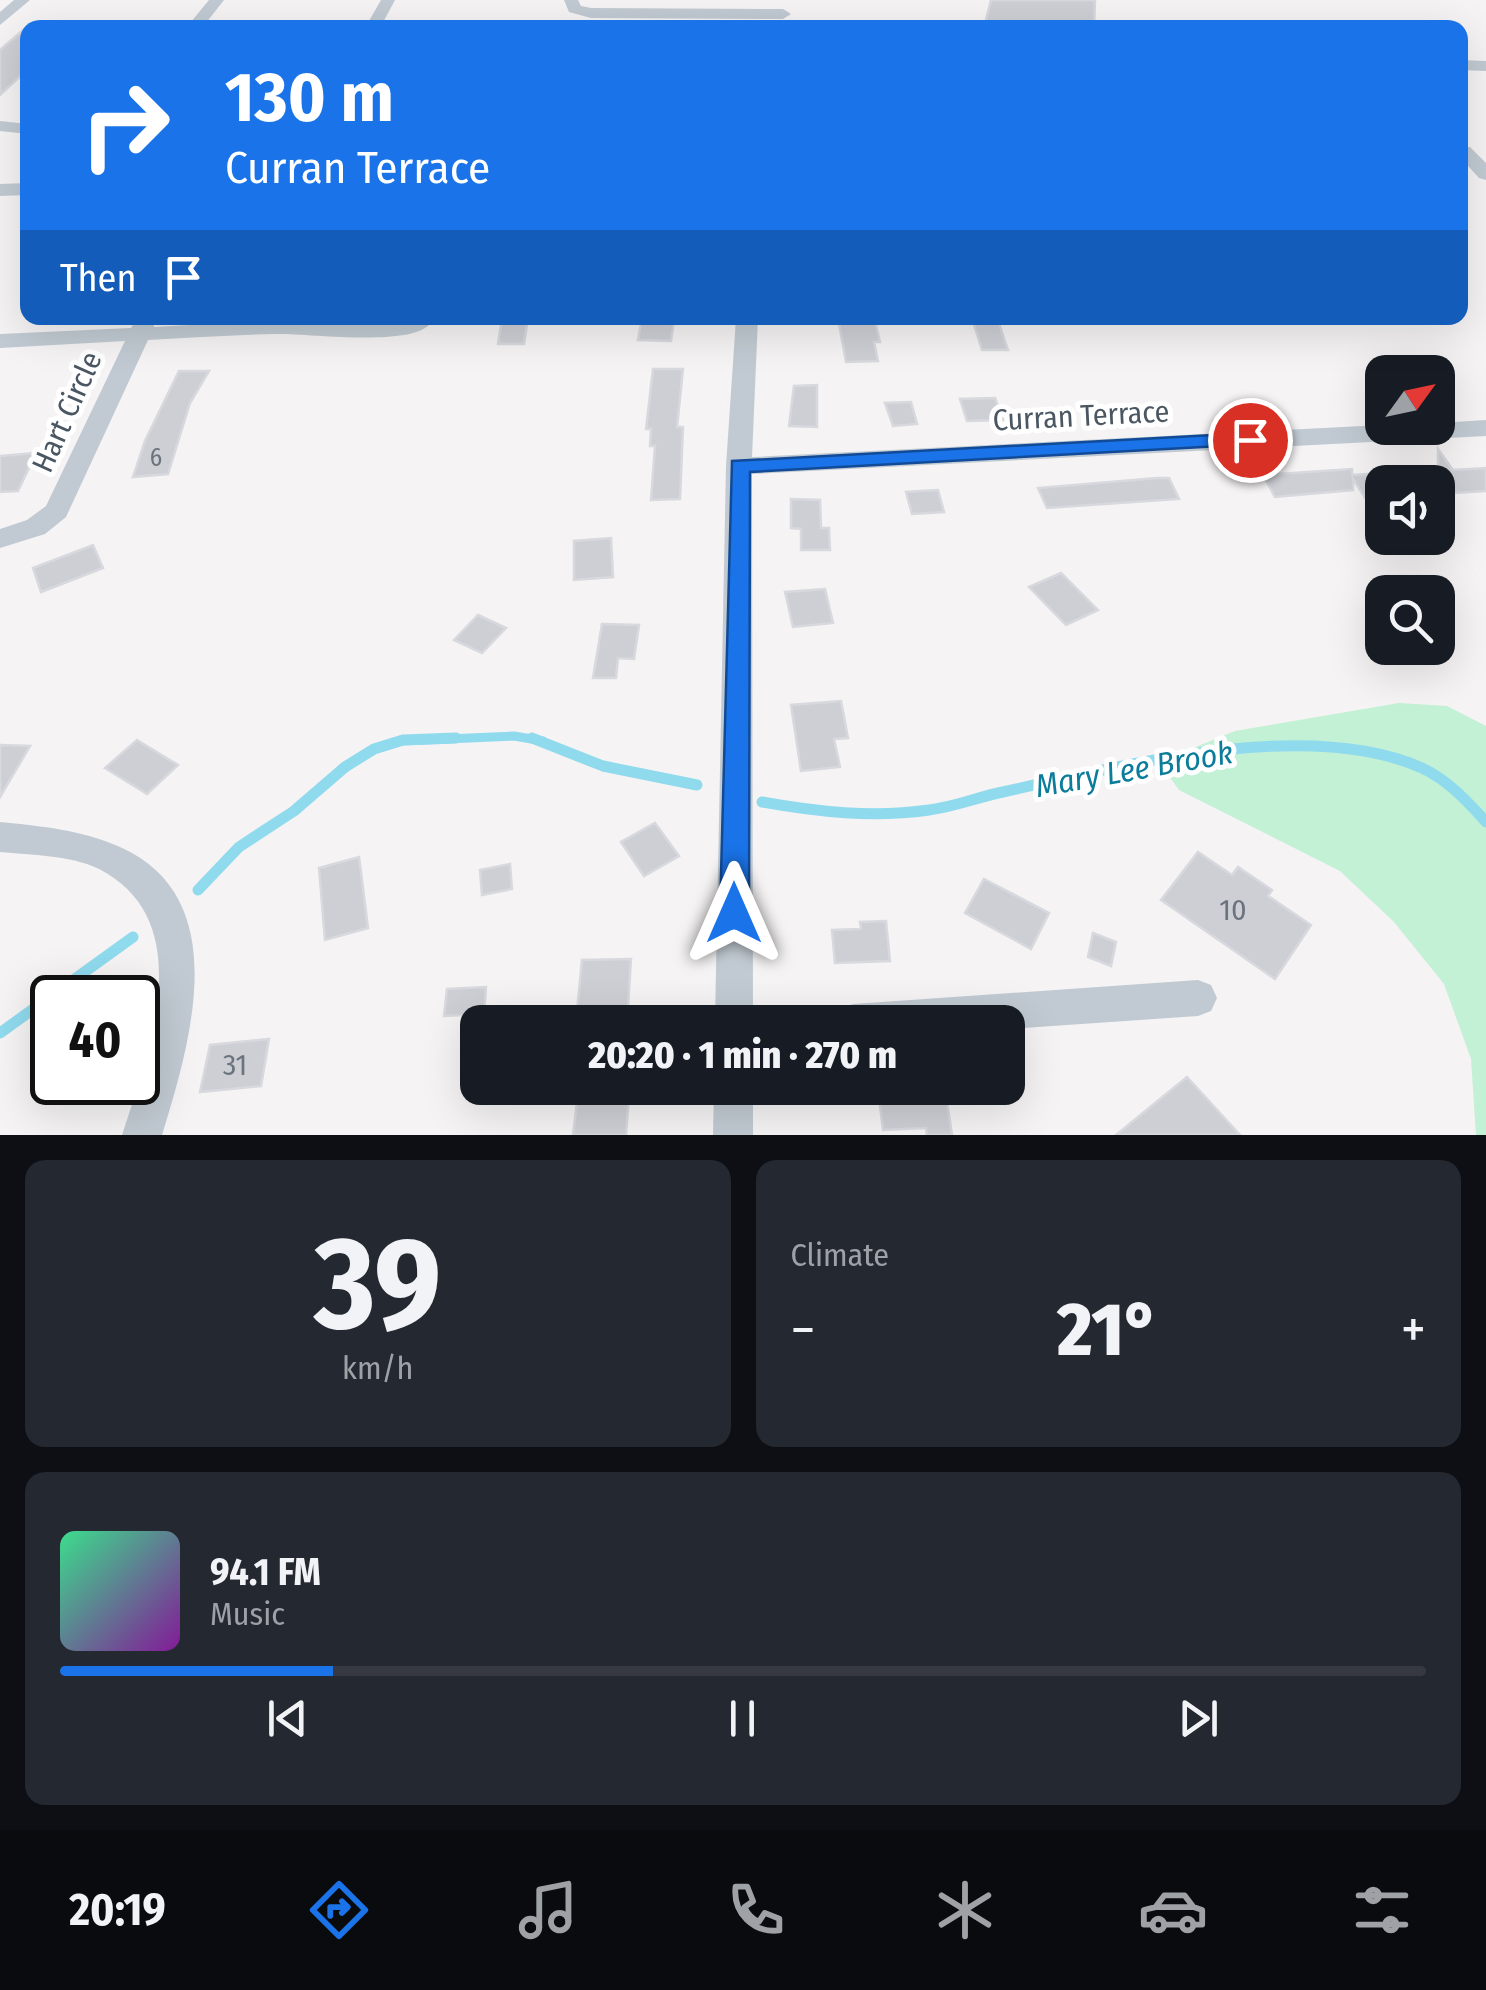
<!DOCTYPE html>
<html lang="en">
<head>
<meta charset="utf-8">
<style>
  :root { --surface:#171b24; --page:#242831; --text:#f1f3f6; --muted:#9ea1a6; --line:#363941; --accent:#1a73e8 }
  body { margin:0; font-family:"Fira Sans Condensed",sans-serif; background:var(--page); color:var(--text); height:100vh; display:flex; flex-direction:column; font-size:38px; white-space:nowrap }
  * { box-sizing:border-box; margin:0 }
  p { font-size:32px; color:var(--muted) }
  .icon { flex:none; width:55px; height:55px; fill:none; stroke:currentColor; stroke-width:2; stroke-linecap:round; stroke-linejoin:round }
  .map { position:relative; height:1135px; overflow:hidden }
  .side { display:flex; flex-direction:column; gap:25px; padding:25px; background:#0d0f14; flex:1 }
  .side>* { flex:none }
  .hud { position:absolute; left:20px; top:20px; width:1448px; height:305px; border-radius:20px; box-shadow:0 10px 40px #0002; background:#1a73e8; color:#fff; overflow:hidden }
  .needle { width:65px; rotate:57deg }
  .controls { position:absolute; left:1365px; top:355px; display:grid; gap:20px }
  .controls a { display:grid; place-items:center; width:90px; height:90px; border-radius:20px; background:var(--surface); box-shadow:0 10px 40px #0002; font-size:50px }
  .speed { position:absolute; left:30px; top:975px; display:flex; gap:20px; font-size:50px; font-weight:700; text-align:center }
  .speed>* { display:grid; place-content:center; width:130px; height:130px; border-radius:50%; background:var(--surface); box-shadow:0 10px 40px #0002; line-height:1 }
  .speed .limit { border:5px solid #111; border-radius:15px; background:#fff; color:#111 }
  .pin { position:absolute; display:grid; place-items:center; width:85px; height:85px; color:#fff; margin:-42px; border:5px solid #fff; border-radius:50%; box-shadow:0 2px 10px #0007 }
  .me { position:absolute; width:110px; margin:-55px; rotate:0deg; stroke-linejoin:round; filter:drop-shadow(0 0 8px #0008) }
  .turn { display:flex; align-items:center; gap:35px; height:210px; padding:0 40px; font-size:45px }
  .turn .icon { width:130px; height:130px; stroke-width:2.5 }
  .turn b { display:block; font-size:70px; line-height:85px }
  .then { display:flex; align-items:center; height:95px; padding:0 40px; background:#0003; gap:20px; font-size:38px }
  .big { font-size:75px; font-weight:800; line-height:1.1 }
  .side .tile { flex:1; display:flex; flex-direction:column; justify-content:center; gap:15px; min-width:0; padding:0 35px; border-radius:20px; background:var(--page) }
  .side .dial { align-items:center; gap:0 }
  .dial b { font-size:130px; line-height:1 }
  .song { display:flex; align-items:center; gap:30px }
  .cover { width:120px; height:120px; border-radius:15px; background:linear-gradient(135deg,hsl(150 70% 55%),hsl(290 70% 35%)) }
  .played { height:10px; border-radius:5px; background:linear-gradient(90deg,var(--accent) 20%,var(--line) 20%) }
  .keys { display:flex; justify-content:space-around; direction:ltr }
  .heat { display:flex; justify-content:space-between; align-items:center; font-size:55px; direction:ltr }
  .side .tiles { flex:1; display:grid; gap:25px; grid-template-columns:1fr 1fr }
  .tile:last-child { grid-column:span 2 }
  .trip { position:absolute; left:460px; top:1005px; width:565px; height:100px; border-radius:20px; background:var(--surface); box-shadow:0 10px 40px #0002; font-weight:800; line-height:100px; text-align:center }
  .dock { display:flex; height:160px; justify-content:space-around; align-items:center; background:#090b0e; color:var(--muted) }
  .dock .icon { width:70px; height:70px }
  .dock .current { color:var(--accent) }
  .dock b { font-size:45px; color:var(--text) }
  .map>svg:first-child { display:block }
  .green { fill:#c3f1d5 }
  .lines { fill:none; stroke-linecap:round; stroke-linejoin:round }
  .stream-far1 { stroke:#90daee; stroke-width:9 }
  .stream { stroke:#90daee; stroke-width:11 }
  .building { fill:#cdcfd5; stroke:#d7d9de; stroke-width:2.5 }
  .minor { fill:#c1cad2; fill-rule:evenodd }
  .route { fill:#1a73e8; stroke:#114b97; stroke-width:2.5 }
  .labels { text-anchor:middle; dominant-baseline:central; stroke-width:10; stroke-linejoin:round; paint-order:stroke }
  .number-label { font-size:25px; fill:#6b747e }
  .street-label { font-size:30px; fill:#4a5661; stroke:#fff }
  .near-number-label { font-size:30px; fill:#6b747e }
  .water-label { font-size:32px; font-style:italic; fill:#0c7c9b; stroke:#fff }
</style>
</head>
<body>
<div class="map">
<svg width="1486" height="1135" viewBox="0 0 1486 1135">
  <rect width="100%" height="100%" fill="#f5f3f3"/>
  <path class="green" d="M1399 703 1447 706 1486 726V1135H1476L1471 1059 1444 984 1394 922 1340 871 1179 790 1167 773 1181 753 1235 731Z"/>
  <g class="lines">
    <path class="stream-far1" d="M401 741 514 736 543 741"/>
    <g class="stream">
      <path d="M532 738 603 766 697 785"/>
      <path d="M762 802C817 812 873 818 929 810 954 807 978 797 1003 792 1121 766 1308 717 1422 768 1448 780 1468 802 1486 822"/>
      <path d="M198 890 239 847 294 811 345 767 374 749 403 740 456 738"/>
      <path d="M0 1033 133 937"/>
    </g>
  </g>
  <g class="building">
    <path d="M991 0H1095L1094 28H984Z"/>
    <path d="M28 26V69L0 95V50Z"/>
    <path d="M502 318H528L524 344H498Z"/>
    <path d="M642 318 674 319 671 341 638 340Z"/>
    <path d="M838 318H874L880 342H874L878 361 846 362Z"/>
    <path d="M972 318H997L1008 350H982Z"/>
    <path d="M653 369H683L677 427H683L680 499 651 500 655 446H650L651 429H646Z"/>
    <path d="M179 371H209L190 403 168 474 133 477 145 441Z"/>
    <path d="M817 385V427L789 426 794 386Z"/>
    <path d="M995 398 1003 420 967 421 960 399Z"/>
    <path d="M911 402 917 424 893 426 885 403Z"/>
    <path d="M1438 449 1453 470 1486 468V491L1438 494Z"/>
    <path d="M36 453 18 491 0 492V456Z"/>
    <path d="M1352 469V475L1382 473V524L1353 479V490L1275 497 1263 475Z"/>
    <path d="M1157 478H1169L1179 499 1047 508 1038 488Z"/>
    <path d="M938 490 944 512 912 514 906 492Z"/>
    <path d="M791 499 820 500 821 528H829L830 550H801V529L791 528Z"/>
    <path d="M611 538 613 577 574 580V541Z"/>
    <path d="M93 545 103 568 41 592 33 568Z"/>
    <path d="M1061 573 1098 610 1066 625 1029 587Z"/>
    <path d="M825 589 833 623 793 627 785 592Z"/>
    <path d="M478 615 506 628 482 653 454 640Z"/>
    <path d="M602 624 639 625 634 659 618 658 616 678H593Z"/>
    <path d="M841 701 848 738 834 739 840 767 801 771 791 705Z"/>
    <path d="M137 740 178 765 147 794 105 768Z"/>
    <path d="M0 745 30 746 0 797Z"/>
    <path d="M655 823 679 856 644 876 621 842Z"/>
    <path d="M1198 852 1232 875 1238 867 1272 890 1268 896 1311 925 1275 979 1161 900Z"/>
    <path d="M359 857 368 928 325 940 319 868Z"/>
    <path d="M510 864 512 889 482 895 480 870Z"/>
    <path d="M984 879 1049 913 1031 949 965 913Z"/>
    <path d="M886 921 890 961 835 963 832 930 861 929 860 922Z"/>
    <path d="M1093 933 1116 942 1111 966 1088 957Z"/>
    <path d="M631 959 627 1022H576L582 960Z"/>
    <path d="M486 987 484 1014 444 1016 447 989Z"/>
    <path d="M269 1039 261 1086 200 1092 210 1045Z"/>
    <path d="M1187 1077 1240 1135H1116Z"/>
    <path d="M945 1088 952 1135H927L926 1128 883 1130 878 1091Z"/>
    <path d="M578 1094 629 1095 626 1135H573Z"/>
  </g>
  <g class="lines">
    <g class="minor">
      <path d="M14 0H30L0 25V12Z"/>
      <path d="M209 0H224L202 28H186Z"/>
      <path d="M381 0H395L380 28H365Z"/>
      <path d="M564 0H578L581 6 591 8 783 9 791 14 783 19 591 18 569 12Z"/>
      <path d="M1460 60 1486 61V71L1460 70Z"/>
      <path d="M0 121 28 124V134L0 131Z"/>
      <path d="M1460 147H1470L1486 163V180L1479 178 1460 157Z"/>
      <path d="M28 183V195L0 196V184Z"/>
      <path d="M137 318H153L154 327 278 320 367 324 418 318 429 325C407 347 307 333 274 334 232 335 190 338 148 340L66 517 45 534 0 548V529L27 520 46 506 125 341 0 348V334L131 328Z"/>
      <path d="M736 318H758L752 457 1382 425 1438 428V423L1486 420V436L752 474 753 1022H715L726 466Z"/>
      <path d="M0 822C41 826 82 830 120 847 235 898 190 1043 162 1135H122C149 1052 200 921 99 869 70 855 31 855 0 852Z"/>
      <path d="M1198 980 1211 985 1217 998 1211 1011 1198 1016 1008 1029V1022H834L840 1009 853 1004Z"/>
      <path d="M714 1088H753V1135H713Z"/>
    </g>
  </g>
  <path class="route" d="M1250 433 1260 440 1257 444 750 472 749 913 745 923 734 927 724 923 720 913 732 461Z"/>
  <g class="labels">
    <g class="number-label">
      <text x="156" y="458">6</text>
    </g>
    <g class="street-label">
      <text transform="translate(67 412) rotate(-66)">Hart Circle</text>
      <text transform="translate(1081 416) rotate(-3)">Curran Terrace</text>
    </g>
    <g class="near-number-label">
      <text x="1233" y="910">10</text>
      <text x="235" y="1065">31</text>
    </g>
    <g class="water-label">
      <text transform="translate(1134 769) rotate(-10)">Mary Lee Brook</text>
    </g>
  </g>
</svg>
<div class="controls">
<a><svg class="needle" viewBox="-14 -14 28 28"><path d="M0-13l5 13h-10z" fill="#e53935"/><path d="M0 13l5-13h-10z" fill="#9ea1a6"/></svg></a>
<a><svg class="icon" aria-label="sound" viewBox="0 0 24 24"><path d="M4 9h4l5-4v14l-5-4H4zM17 9q2 3 0 6"/></svg></a>
<a><svg class="icon" aria-label="search" viewBox="0 0 24 24"><circle cx="10" cy="10" r="6"/><path d="M15 15l6 6"/></svg></a>
</div>
<div class="speed"><div class="limit">40</div></div>
<div class="pin" style="left:1250px;top:440px;background:#d93025"><svg class="icon" aria-label="arrive" viewBox="0 0 24 24"><path d="M6 21V4h12l-3 4 3 4H6"/></svg></div>
<svg class="me" style="left:734px;top:913px" viewBox="-20 -20 40 40"><path d="M0-17L14 15 0 8-14 15z" fill="#1a73e8" stroke="#fff" stroke-width="4"/></svg>
<div class="trip">20:20 · 1 min · 270 m</div>
<div class="hud">
<div class="turn"><svg class="icon" aria-label="right" viewBox="0 0 24 24"><path d="M7 20v-9h11M14 6l5 5-5 5"/></svg><div><b>130 m</b>Curran Terrace</div></div>
<div class="then">Then<svg class="icon" aria-label="arrive" viewBox="0 0 24 24"><path d="M6 21V4h12l-3 4 3 4H6"/></svg></div>
</div>
</div>
<section class="side">
<div class="tiles">
<div class="tile dial"><b>39</b><p>km/h</p></div>
<div class="tile"><p>Climate</p>
<div class="heat"><a>−</a><b class="big">21°</b><a>+</a></div>
</div>
<div class="tile">
<div class="song"><i class="cover"></i><div><b>94.1 FM</b><p>Music</p></div></div>
<div class="played"></div>
<div class="keys"><svg class="icon" aria-label="previous" viewBox="0 0 24 24"><path d="M18 5L8 12l10 7zM5 5v14"/></svg><svg class="icon" aria-label="pause" viewBox="0 0 24 24"><path d="M8 5v14M16 5v14"/></svg><svg class="icon" aria-label="next" viewBox="0 0 24 24"><path d="M6 5l10 7-10 7zM19 5v14"/></svg></div>
</div>
</div>
</section>
<nav class="dock">
<b>20:19</b>
<svg class="icon current" aria-label="directions" viewBox="0 0 24 24"><path d="M12 3l9 9-9 9-9-9zM9 14v-3h6M13 9l2 2-2 2"/></svg>
<svg class="icon" aria-label="music" viewBox="0 0 24 24"><path d="M9 18V5l10-2v13"/><circle cx="6" cy="18" r="3"/><circle cx="16" cy="16" r="3"/></svg>
<svg class="icon" aria-label="phone" viewBox="0 0 24 24"><path d="M5 4h4l2 5-3 2q2 4 5 5l2-3 5 2v4C11 20 4 13 5 4z"/></svg>
<svg class="icon" aria-label="climate" viewBox="0 0 24 24"><path d="M12 3v18M4 7l16 10M4 17L20 7"/></svg>
<svg class="icon" aria-label="car" viewBox="0 0 24 24"><path d="M5 17H2v-5l4-1 3-4h7l3 4 3 1v5h-3M9 17h6M6 11h13"/><circle cx="7" cy="17" r="2"/><circle cx="17" cy="17" r="2"/></svg>
<svg class="icon" aria-label="filters" viewBox="0 0 24 24"><path d="M4 7h16M4 17h16"/><circle cx="9" cy="7" r="2"/><circle cx="15" cy="17" r="2"/></svg>
</nav>
</body>
</html>
